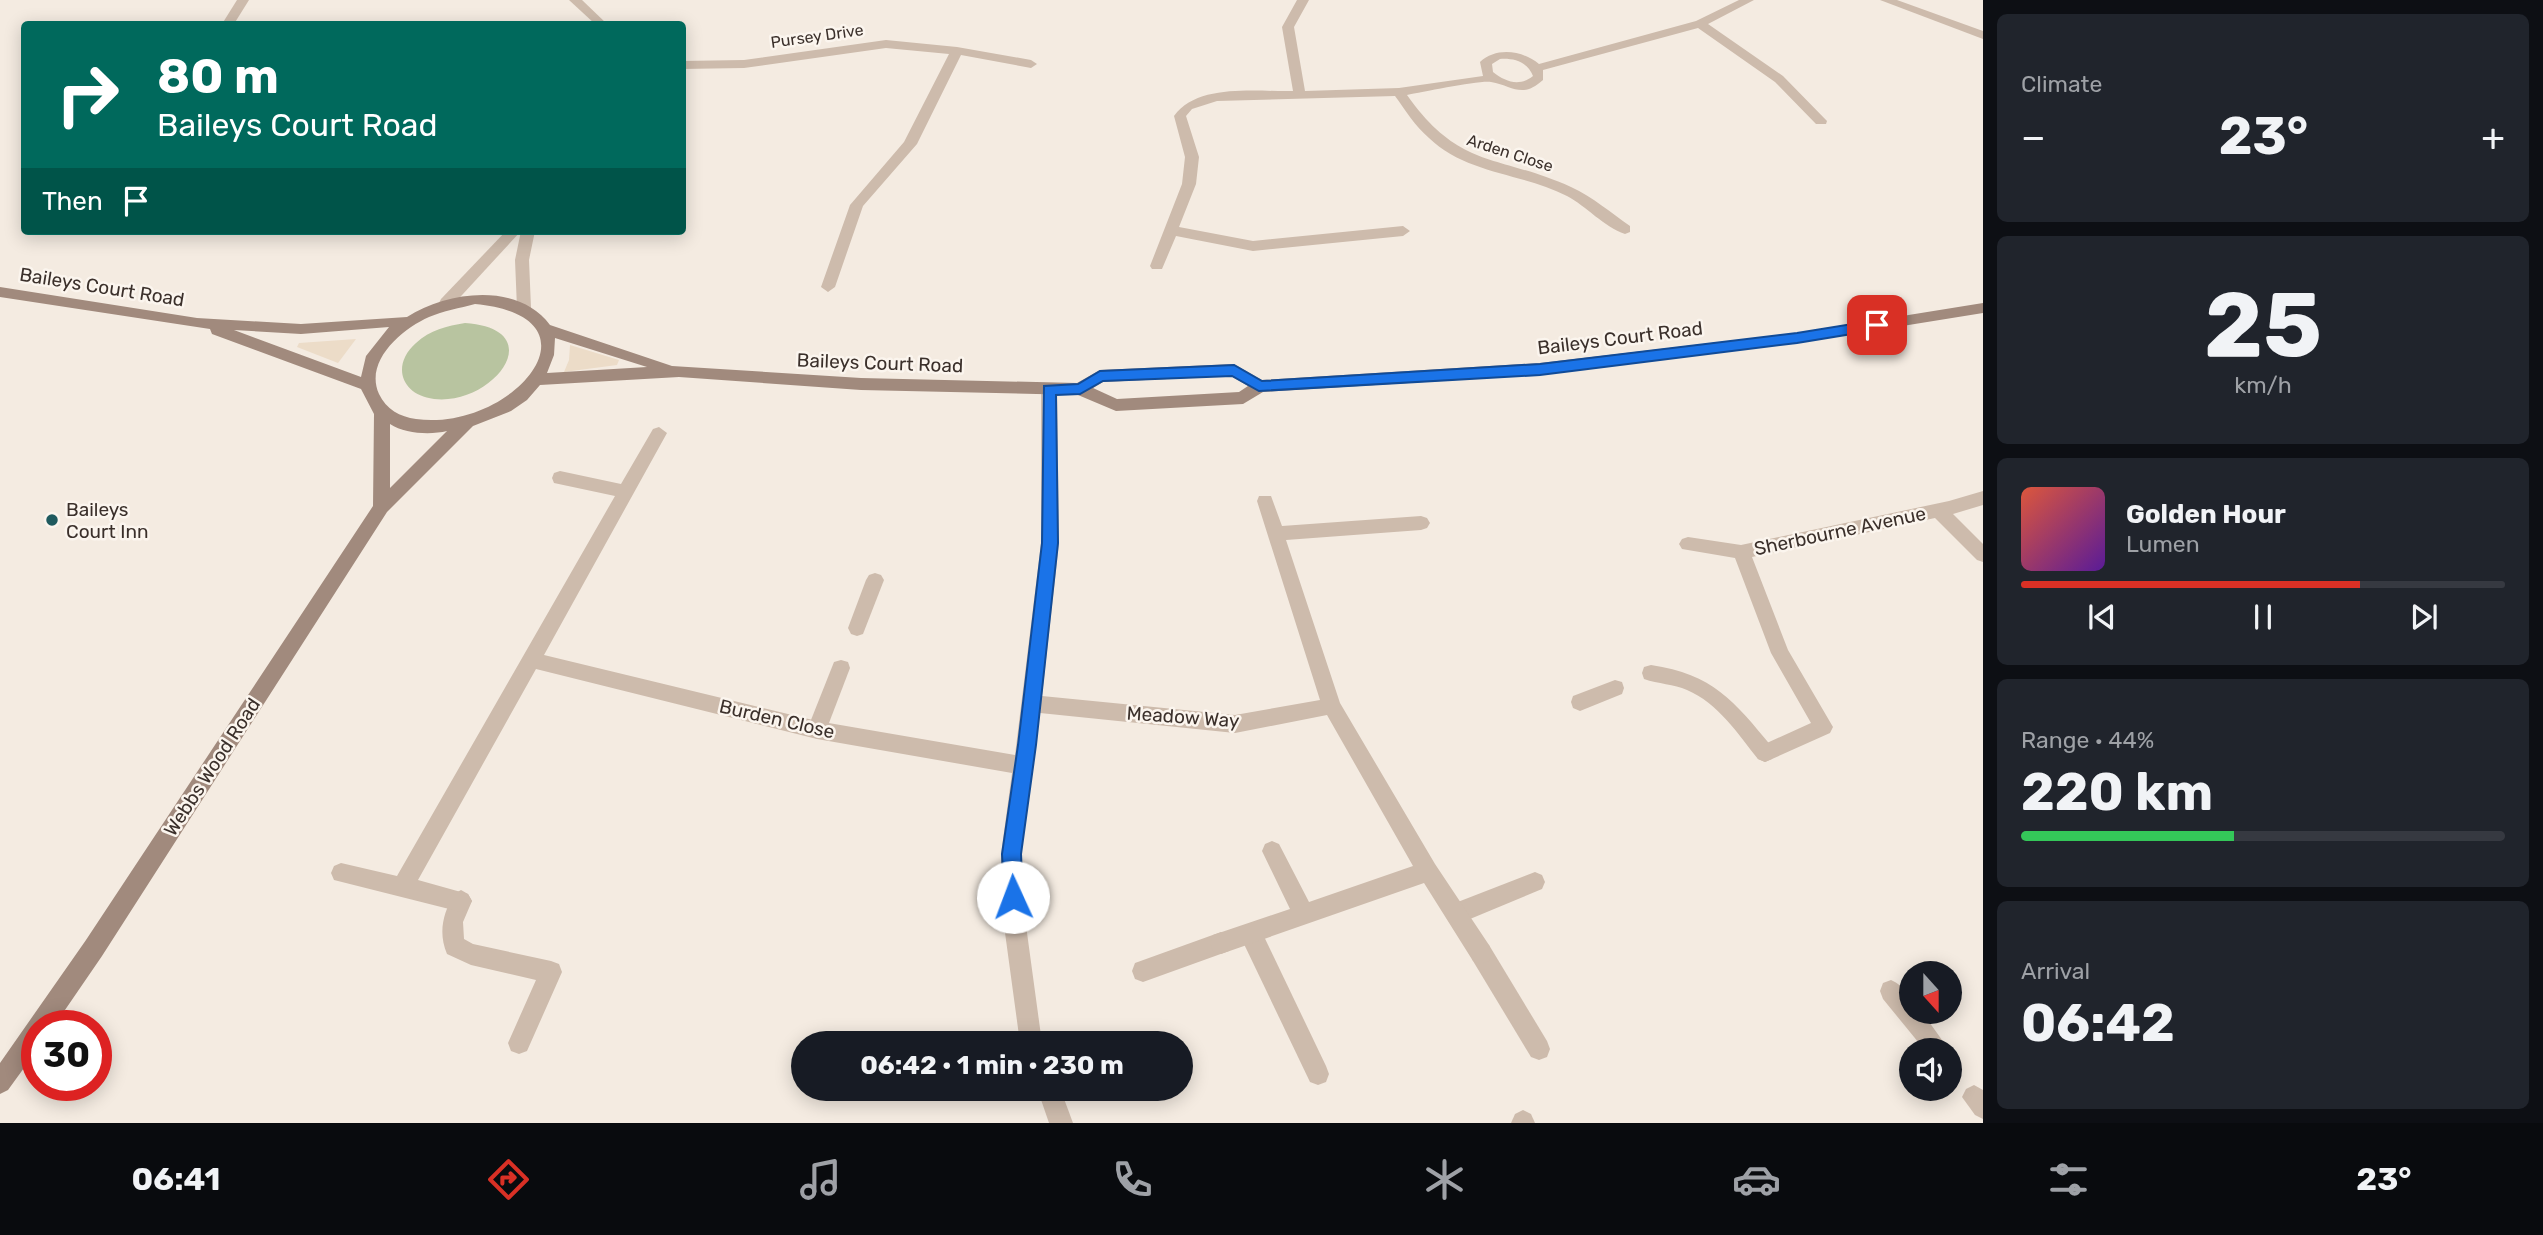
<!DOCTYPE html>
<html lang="en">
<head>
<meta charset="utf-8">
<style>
  :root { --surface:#171b24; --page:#20242c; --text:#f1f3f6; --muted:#9ea1a6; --line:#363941; --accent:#d93025 }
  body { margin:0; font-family:Rubik,sans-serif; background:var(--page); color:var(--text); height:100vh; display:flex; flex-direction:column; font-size:26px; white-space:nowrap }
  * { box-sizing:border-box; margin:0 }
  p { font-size:23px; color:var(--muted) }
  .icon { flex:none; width:38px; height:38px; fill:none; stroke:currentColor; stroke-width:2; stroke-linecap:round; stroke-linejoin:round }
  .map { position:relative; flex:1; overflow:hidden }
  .panel { display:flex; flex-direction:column; gap:14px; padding:14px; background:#0d0f14; width:560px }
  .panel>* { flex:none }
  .guide { position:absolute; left:21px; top:21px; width:665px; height:214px; border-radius:7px; box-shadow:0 4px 18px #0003; background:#00695c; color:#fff; overflow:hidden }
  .needle { width:46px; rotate:159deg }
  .fabs { position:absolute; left:1899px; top:961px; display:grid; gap:14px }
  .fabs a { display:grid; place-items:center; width:63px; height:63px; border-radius:50%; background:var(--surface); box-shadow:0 4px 18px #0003; font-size:35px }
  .speed { position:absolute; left:21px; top:1010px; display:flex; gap:14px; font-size:35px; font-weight:700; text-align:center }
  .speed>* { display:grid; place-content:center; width:91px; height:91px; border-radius:50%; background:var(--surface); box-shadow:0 4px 18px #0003; line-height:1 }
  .speed .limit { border:10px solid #d22; background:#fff; color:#111 }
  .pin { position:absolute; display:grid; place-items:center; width:60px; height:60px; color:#fff; margin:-30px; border-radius:14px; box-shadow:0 4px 10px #0006 }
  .me { position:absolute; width:77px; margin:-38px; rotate:358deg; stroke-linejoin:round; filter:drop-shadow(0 0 5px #0008) }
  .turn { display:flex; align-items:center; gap:24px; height:147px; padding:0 21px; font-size:32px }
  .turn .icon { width:91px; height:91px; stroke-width:2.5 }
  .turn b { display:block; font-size:49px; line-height:60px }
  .then { display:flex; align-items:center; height:66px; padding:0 21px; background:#0003; gap:14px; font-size:26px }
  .big { font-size:52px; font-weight:700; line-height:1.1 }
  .panel .card { flex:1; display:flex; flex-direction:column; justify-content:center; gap:10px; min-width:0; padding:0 24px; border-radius:10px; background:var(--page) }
  .panel .dial { align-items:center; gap:0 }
  .dial b { font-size:91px; line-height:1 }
  .song { display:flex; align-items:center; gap:21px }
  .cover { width:84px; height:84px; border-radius:10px; background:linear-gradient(135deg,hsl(10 70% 55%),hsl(270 70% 35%)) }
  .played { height:7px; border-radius:4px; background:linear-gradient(90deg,var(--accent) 70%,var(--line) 70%) }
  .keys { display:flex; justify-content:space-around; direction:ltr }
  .heat { display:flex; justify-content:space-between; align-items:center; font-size:38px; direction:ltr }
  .charge { height:10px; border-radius:5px; background:linear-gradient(90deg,#34c759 44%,var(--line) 0) }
  .trip { position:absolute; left:791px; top:1031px; width:402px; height:70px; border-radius:35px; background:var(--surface); box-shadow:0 4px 18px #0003; font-weight:700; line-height:70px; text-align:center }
  .menu { display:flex; height:112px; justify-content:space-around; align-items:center; background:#090b0e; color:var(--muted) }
  .menu .icon { width:49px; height:49px }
  .menu .on { color:var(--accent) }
  .menu b { font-size:32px; color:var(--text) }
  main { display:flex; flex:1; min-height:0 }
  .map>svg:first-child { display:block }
  .green { fill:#b8c4a0 }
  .plaza { fill:#ecdcc8 }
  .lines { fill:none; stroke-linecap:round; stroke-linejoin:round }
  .lane { fill:#cdbbac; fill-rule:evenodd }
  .street { fill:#cdbbac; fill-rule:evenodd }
  .secondary { fill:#a18a7d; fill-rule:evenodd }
  .route { fill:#1a73e8; stroke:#114b97; stroke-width:2 }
  .poi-dot { fill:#1f5a5e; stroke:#fbf5ee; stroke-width:2.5 }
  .labels { text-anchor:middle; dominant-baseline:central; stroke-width:5; stroke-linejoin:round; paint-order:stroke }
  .far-street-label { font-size:16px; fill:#3b302b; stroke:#fbf5ee }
  .street-label { font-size:19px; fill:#3b302b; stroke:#fbf5ee }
  .poi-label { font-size:19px; fill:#3b302b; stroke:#fbf5ee; text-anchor:start }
</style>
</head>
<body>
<main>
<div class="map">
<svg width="1983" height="1123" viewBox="0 0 1983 1123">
  <rect width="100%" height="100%" fill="#f4ebe1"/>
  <path class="green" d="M465 323C552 329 493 406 434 399 401 395 391 365 416 343 430 330 447 326 465 323Z"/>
  <g class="plaza">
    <path d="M356 339 338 363 297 347 299 343Z"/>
    <path d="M570 345 619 360 617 365 564 372 569 360Z"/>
  </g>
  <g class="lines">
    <g class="lane">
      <path d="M875 573 881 575 884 580 863 634 857 636 851 634 848 628 866 580 869 575Z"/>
      <path d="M841 660 848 662 850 668 824 736 817 739 810 736 807 730 834 662Z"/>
      <path d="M1651 665C1713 674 1734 701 1772 747L1775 753 1772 759 1765 762 1758 759C1738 734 1718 703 1687 690 1674 684 1658 684 1644 679L1642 673 1644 667Z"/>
      <path d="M1615 680 1622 682 1624 688 1622 694 1580 711 1573 708 1571 702 1573 696Z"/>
      <path d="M1535 872 1542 875 1545 882 1542 889 1458 924 1450 921 1447 913 1450 905Z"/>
      <path d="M461 890 468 894 472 901 463 922 464 939 473 944 551 961 559 964 562 972 527 1051 519 1054 511 1051 508 1043 536 980 471 965 447 954C438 932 443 914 454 894Z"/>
      <path d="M1251 923 1259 926 1326 1066 1329 1074 1326 1082 1318 1085 1310 1082 1243 942 1240 934 1243 926Z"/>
      <path d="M1221 932 1229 935 1232 943 1229 951 1143 982 1135 979 1132 971 1135 963Z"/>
      <path d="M1481 942 1489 945 1547 1041 1550 1049 1547 1057 1539 1060 1531 1057 1473 961 1470 953 1473 945Z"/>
      <path d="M1891 980C1905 986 1911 997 1911 1012H1922L1942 1040 1939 1048H1923L1883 999 1880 991 1883 983Z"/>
      <path d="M1974 1085 1983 1090V1119L1975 1115 1962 1097 1966 1089Z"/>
      <path d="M1523 1110 1531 1114 1535 1123H1511L1515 1114Z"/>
    </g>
    <g class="street">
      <path d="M237 0H249L234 24H222Z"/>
      <path d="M569 0H582L607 24H595Z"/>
      <path d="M1297 0H1309L1294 27 1305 91 1399 88 1483 76 1480 62C1496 47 1522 50 1539 64L1696 21 1739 0H1754L1708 24 1783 76 1827 121 1826 124H1816L1775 82 1698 28 1543 70V80C1522 99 1513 86 1491 82 1480 80 1423 92 1407 95 1460 170 1498 154 1571 187 1593 197 1611 213 1630 226V232L1625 234C1604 227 1586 206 1567 196 1522 173 1466 174 1429 138 1415 126 1406 111 1395 96L1217 101 1192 109 1186 116 1199 157 1196 184 1179 227 1253 241 1403 226 1410 231 1403 236 1253 251 1176 236 1162 269H1152L1150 266 1182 184 1185 157 1174 116C1198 83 1256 92 1293 91L1282 27ZM1500 59C1514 58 1528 62 1533 76 1519 87 1506 82 1493 72L1492 64Z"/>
      <path d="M1880 0H1897L1983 31V39Z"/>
      <path d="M886 40 957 47 1031 60 1037 64 1031 68 961 55 917 144 863 206 835 287 828 292 821 287 850 205 904 142 949 54 886 48 744 68 682 69V61L744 60Z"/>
      <path d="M506 231H521L451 307H441L439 303 441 299Z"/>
      <path d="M521 231H535L529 260 531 308 524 313 517 308 515 260Z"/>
      <path d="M1049 384 1057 390 1059 543 1042 696 1235 715 1320 700 1257 501 1259 496H1271L1282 526 1421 516 1427 518 1430 523 1427 528 1421 530 1286 540 1340 703 1435 864 1489 945 1492 953 1489 961 1481 964 1473 961 1424 883 1221 954 1213 951 1210 943 1213 935 1290 909 1262 851 1265 844 1272 841 1279 844 1309 902 1413 866 1327 715 1235 733 1040 713 1021 854 1025 918 1042 1043H1020L1003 918 1001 854 1012 773 817 739 536 669 418 880 468 894 472 901 468 908 461 912 334 880 331 873 334 866 341 863 397 876 615 496 554 483 552 478 554 473 560 471 621 484 653 429 659 427 667 433 544 655 817 721 1015 755 1041 543V390Z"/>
      <path d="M1983 491V505L1953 514 1983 544V562L1977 560 1935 518 1752 557 1788 650 1833 727 1830 733 1772 759 1765 762 1758 759 1755 753 1758 747 1811 723 1771 653 1735 558 1682 549 1679 544 1682 539 1688 537 1741 545 1949 501Z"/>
      <path d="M1037 1088H1060L1073 1123H1049Z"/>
    </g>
    <path class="secondary" d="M0 287 197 318 301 324 407 317C448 291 518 282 550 325L672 366 861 378 1077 383 1100 370 1234 364 1262 380 1540 363 1797 333 1983 303V313L1797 343 1540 375 1263 392 1243 404 1116 411 1078 395 861 390 679 377 540 385 527 400 511 411 473 426 387 512 102 956 54 1026H37V1050L8 1090 0 1094V1063L86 940 373 506 374 414 361 389 212 334 210 329 0 297ZM475 304C610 317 512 432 416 419 400 417 386 409 379 394 364 361 402 329 429 317 443 311 460 308 475 304ZM389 327 366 356 361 377 234 330 301 334ZM555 338 647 367 547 373 554 355ZM1231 376 1248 386 1239 392 1117 399 1093 388 1103 382ZM390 424C405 434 431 435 447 431L390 488Z"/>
  </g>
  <path class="route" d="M1877 320 1884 325 1882 329 1797 343 1540 375 1259 391 1232 376 1103 381 1080 394 1056 395 1058 543 1036 745 1021 854 1023 897 1020 904 1013 907 1006 904 1004 897 1002 854 1018 745 1042 543 1044 386 1078 384 1100 371 1234 365 1262 381 1540 364 1797 333Z"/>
  <circle class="poi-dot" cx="52" cy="520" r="7"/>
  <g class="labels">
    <g class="far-street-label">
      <text transform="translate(817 36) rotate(-8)">Pursey Drive</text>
      <text transform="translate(1510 153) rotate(18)">Arden Close</text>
    </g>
    <g class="street-label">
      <text transform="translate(102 287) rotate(9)">Baileys Court Road</text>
      <text transform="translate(1620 338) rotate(-7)">Baileys Court Road</text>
      <text transform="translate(880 363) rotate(2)">Baileys Court Road</text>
      <text transform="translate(1840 531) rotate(-12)">Sherbourne Avenue</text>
      <text transform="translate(1183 717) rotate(4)">Meadow Way</text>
      <text transform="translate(777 719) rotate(13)">Burden Close</text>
      <text transform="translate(212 767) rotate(-57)">Webbs Wood Road</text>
    </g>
    <g class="poi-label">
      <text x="66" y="509">Baileys<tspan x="66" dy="22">Court Inn</tspan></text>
    </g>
  </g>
</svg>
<div class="fabs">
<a><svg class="needle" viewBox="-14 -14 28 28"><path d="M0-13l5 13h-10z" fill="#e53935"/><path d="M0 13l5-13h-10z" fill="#9ea1a6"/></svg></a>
<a><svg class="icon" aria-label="sound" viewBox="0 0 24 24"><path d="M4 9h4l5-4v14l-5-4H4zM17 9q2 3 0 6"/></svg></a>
</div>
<div class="speed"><div class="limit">30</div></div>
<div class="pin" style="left:1877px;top:325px;background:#d93025"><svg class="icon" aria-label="arrive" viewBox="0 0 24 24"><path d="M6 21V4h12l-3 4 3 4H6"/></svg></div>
<svg class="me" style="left:1013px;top:897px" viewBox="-20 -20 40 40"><circle r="19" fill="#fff"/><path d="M0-13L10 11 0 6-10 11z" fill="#1a73e8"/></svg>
<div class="trip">06:42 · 1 min · 230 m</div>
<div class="guide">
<div class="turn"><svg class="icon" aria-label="right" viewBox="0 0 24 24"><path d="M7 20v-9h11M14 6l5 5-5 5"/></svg><div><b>80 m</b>Baileys Court Road</div></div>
<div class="then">Then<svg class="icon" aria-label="arrive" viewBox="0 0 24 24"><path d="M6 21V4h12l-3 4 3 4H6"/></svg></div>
</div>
</div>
<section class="panel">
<div class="card"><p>Climate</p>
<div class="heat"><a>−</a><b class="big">23°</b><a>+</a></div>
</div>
<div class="card dial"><b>25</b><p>km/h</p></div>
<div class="card">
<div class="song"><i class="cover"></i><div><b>Golden Hour</b><p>Lumen</p></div></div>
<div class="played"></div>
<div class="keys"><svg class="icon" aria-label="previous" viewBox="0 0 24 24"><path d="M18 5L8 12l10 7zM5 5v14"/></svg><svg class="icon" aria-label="pause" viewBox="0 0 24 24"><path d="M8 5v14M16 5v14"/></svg><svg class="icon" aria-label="next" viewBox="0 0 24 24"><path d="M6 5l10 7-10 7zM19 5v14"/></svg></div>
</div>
<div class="card"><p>Range · 44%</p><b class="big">220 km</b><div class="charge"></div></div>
<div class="card"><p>Arrival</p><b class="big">06:42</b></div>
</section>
</main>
<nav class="menu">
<b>06:41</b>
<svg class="icon on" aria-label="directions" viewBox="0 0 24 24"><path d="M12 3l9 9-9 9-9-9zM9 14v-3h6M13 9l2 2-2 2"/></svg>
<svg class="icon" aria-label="music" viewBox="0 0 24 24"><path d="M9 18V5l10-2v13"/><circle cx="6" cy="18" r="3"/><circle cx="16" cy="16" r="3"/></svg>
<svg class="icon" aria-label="phone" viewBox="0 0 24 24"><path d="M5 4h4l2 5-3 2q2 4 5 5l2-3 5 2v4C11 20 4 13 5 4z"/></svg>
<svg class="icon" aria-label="climate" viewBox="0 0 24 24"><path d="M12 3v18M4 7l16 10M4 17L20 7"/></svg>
<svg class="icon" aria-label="car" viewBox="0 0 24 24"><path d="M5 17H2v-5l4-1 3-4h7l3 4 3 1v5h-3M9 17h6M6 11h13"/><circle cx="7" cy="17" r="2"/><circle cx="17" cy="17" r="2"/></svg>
<svg class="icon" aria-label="filters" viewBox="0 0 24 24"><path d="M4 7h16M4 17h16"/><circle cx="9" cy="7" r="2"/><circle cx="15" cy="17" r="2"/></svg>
<b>23°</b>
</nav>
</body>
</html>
